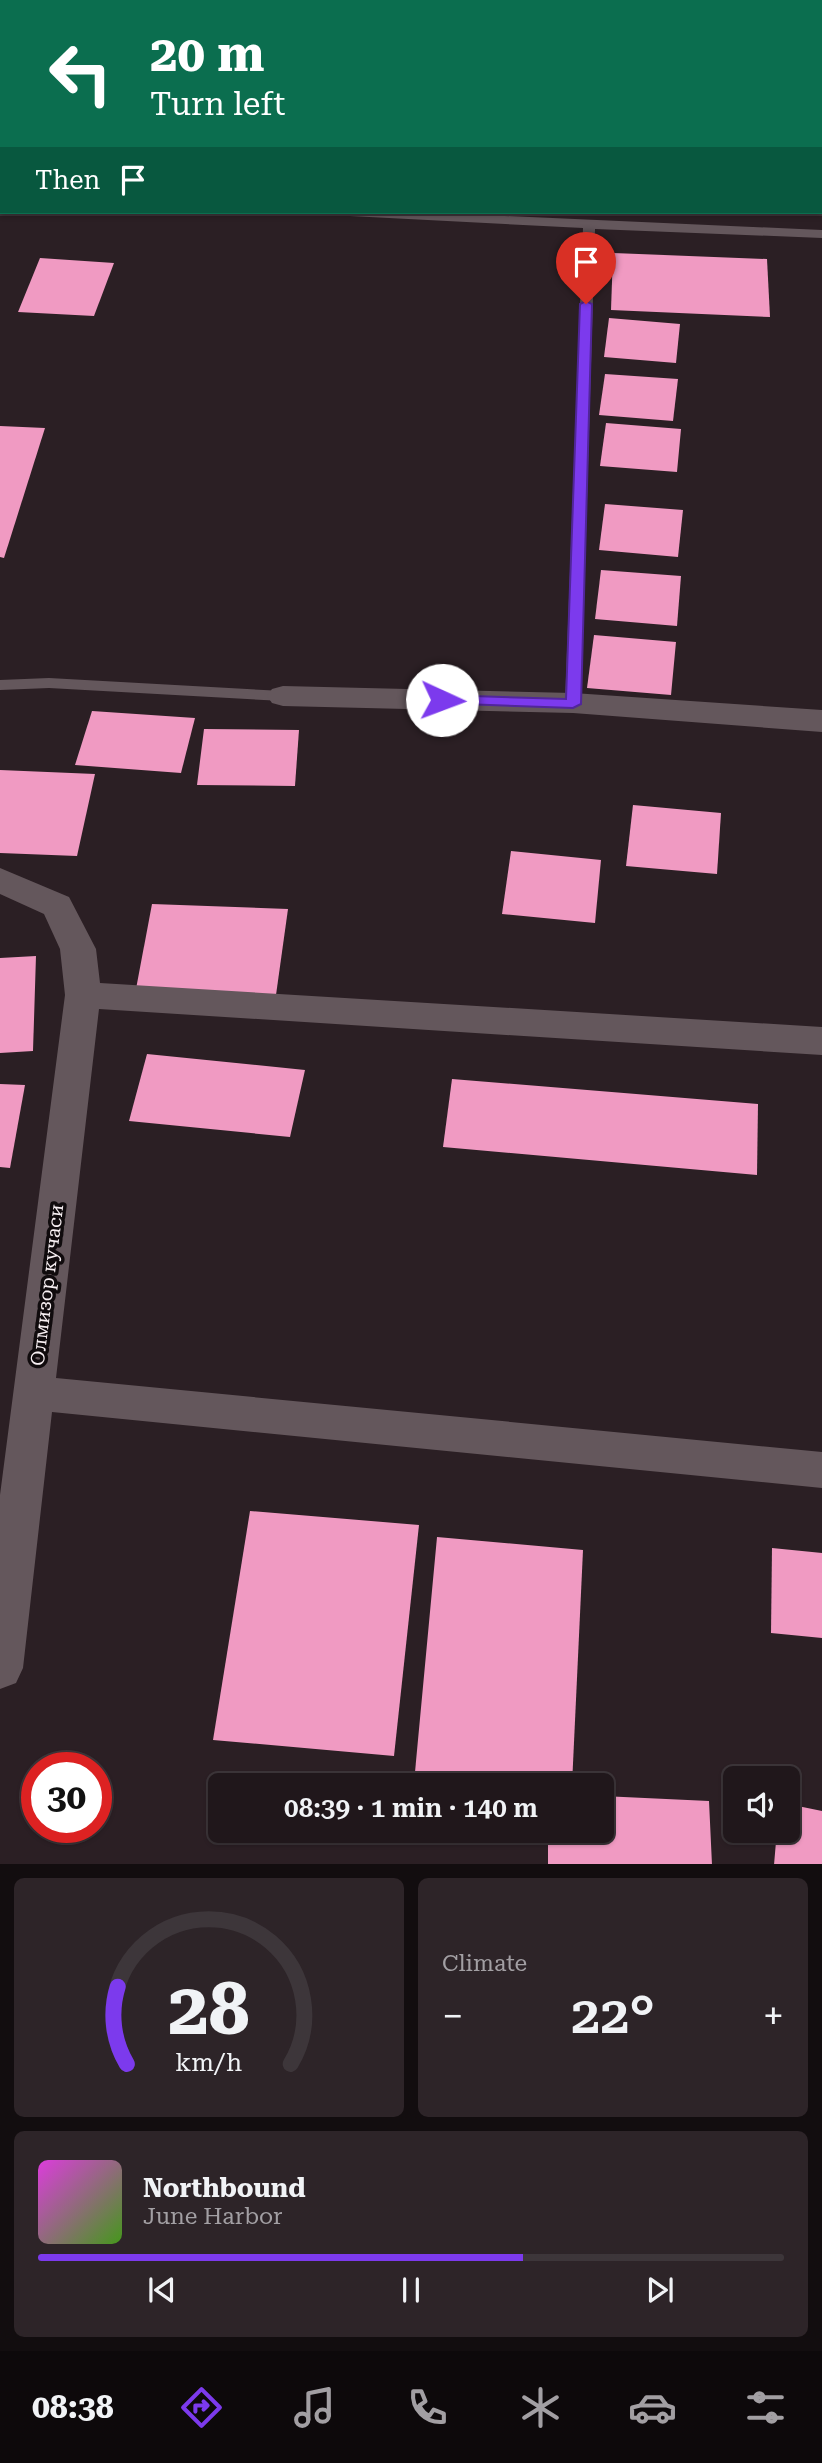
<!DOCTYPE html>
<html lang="en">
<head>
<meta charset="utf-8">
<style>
  :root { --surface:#20171b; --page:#2d2428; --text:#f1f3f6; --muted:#a29fa3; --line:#3d363a; --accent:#7c3aed }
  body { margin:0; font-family:"Roboto Serif",serif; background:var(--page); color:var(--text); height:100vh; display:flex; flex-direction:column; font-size:26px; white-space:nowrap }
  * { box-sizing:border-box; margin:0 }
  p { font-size:23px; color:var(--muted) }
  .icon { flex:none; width:38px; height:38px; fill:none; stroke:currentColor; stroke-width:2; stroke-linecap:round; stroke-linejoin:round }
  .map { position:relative; height:1864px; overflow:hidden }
  .sheet { display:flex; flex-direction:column; gap:14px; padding:14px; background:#120d0f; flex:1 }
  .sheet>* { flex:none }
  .guide { position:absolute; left:0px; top:0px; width:822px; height:214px; box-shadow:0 2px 5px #0004,0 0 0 2px var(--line); background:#0b6e4f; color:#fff; overflow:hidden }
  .buttons { position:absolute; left:723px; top:1766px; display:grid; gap:14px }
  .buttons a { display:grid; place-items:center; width:77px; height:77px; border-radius:10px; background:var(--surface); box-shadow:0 2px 5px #0004,0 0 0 2px var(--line); font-size:35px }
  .speed { position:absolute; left:21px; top:1752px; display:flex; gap:14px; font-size:35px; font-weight:700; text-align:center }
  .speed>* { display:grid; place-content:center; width:91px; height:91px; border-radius:50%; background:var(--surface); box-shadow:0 2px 5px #0004,0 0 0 2px var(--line); line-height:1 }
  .speed .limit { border:10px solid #d22; background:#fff; color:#111 }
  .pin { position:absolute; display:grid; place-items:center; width:60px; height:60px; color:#fff; margin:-72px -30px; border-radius:50% 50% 50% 0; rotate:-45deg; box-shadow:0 0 7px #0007 }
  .pin .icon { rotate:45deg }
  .me { position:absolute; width:77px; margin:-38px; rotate:92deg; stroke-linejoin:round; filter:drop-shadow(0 0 5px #0008) }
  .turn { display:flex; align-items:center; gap:24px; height:147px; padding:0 35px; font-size:32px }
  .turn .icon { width:91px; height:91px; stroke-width:2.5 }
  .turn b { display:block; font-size:49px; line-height:60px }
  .then { display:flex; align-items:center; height:66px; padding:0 35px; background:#0003; gap:14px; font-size:26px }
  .big { font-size:52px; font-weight:600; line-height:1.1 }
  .sheet .card { flex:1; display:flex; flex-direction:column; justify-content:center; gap:10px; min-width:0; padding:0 24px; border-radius:10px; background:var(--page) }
  .sheet .dial { align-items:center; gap:0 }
  .dial svg { height:182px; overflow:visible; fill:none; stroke:var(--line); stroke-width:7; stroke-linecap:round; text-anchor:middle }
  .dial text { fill:var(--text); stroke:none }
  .song { display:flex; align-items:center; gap:21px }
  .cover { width:84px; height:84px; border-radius:10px; background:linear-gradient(135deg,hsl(300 70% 55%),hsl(100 70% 35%)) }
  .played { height:7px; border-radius:4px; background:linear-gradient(90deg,var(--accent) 65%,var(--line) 65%) }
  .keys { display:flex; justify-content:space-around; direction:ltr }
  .heat { display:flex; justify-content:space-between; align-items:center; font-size:38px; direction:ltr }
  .sheet .tiles { flex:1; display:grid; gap:14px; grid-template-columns:1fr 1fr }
  .card:last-child { grid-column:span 2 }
  .trip { position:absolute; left:208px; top:1773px; width:406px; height:70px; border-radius:10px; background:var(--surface); box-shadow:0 2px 5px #0004,0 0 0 2px var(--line); font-weight:600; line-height:70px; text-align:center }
  .menu { display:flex; height:112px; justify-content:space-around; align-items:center; background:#0d090b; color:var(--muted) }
  .menu .icon { width:49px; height:49px }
  .menu .on { color:var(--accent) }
  .menu b { font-size:32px; color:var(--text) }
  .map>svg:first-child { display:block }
  .building { fill:#f09ac2 }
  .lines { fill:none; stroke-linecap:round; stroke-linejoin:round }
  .lane { fill:#64575c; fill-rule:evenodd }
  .street { fill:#64575c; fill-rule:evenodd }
  .route { fill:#7c3aed; stroke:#51269a; stroke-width:2 }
  .labels { text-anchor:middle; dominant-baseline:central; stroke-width:7; stroke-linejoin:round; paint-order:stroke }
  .street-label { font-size:19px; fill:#f8f0f3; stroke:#100b0d }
</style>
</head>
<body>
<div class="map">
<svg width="822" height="1865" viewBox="0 0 822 1865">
  <rect width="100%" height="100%" fill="#2b1f24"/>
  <g class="building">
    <path d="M613 253 767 259 770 317 611 310Z"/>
    <path d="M40 258 114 263 94 316 18 312Z"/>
    <path d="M609 318 680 324 676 363 604 357Z"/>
    <path d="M605 374 678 379 673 421 599 415Z"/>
    <path d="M606 423 681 429 677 472 600 466Z"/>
    <path d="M0 426 45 428 4 558 0 557Z"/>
    <path d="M605 504 683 510 678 557 599 550Z"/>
    <path d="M601 570 681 576 677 626 595 619Z"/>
    <path d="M594 635 676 642 671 695 587 688Z"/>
    <path d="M92 711 195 718 181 773 75 765Z"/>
    <path d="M204 729 299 730 295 786 197 785Z"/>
    <path d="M0 770 95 774 77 856 0 853Z"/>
    <path d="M633 805 721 813 717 874 626 866Z"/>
    <path d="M511 851 601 860 595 923 502 914Z"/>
    <path d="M152 904 288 909 276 995 136 989Z"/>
    <path d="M36 956 33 1051 0 1053V958Z"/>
    <path d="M147 1054 305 1070 290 1137 129 1121Z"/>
    <path d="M452 1079 758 1104 757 1175 443 1147Z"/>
    <path d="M0 1084 25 1085 10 1168 0 1167Z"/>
    <path d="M250 1511 419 1525 394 1756 213 1740Z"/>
    <path d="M437 1537 583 1550 572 1785 415 1772Z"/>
    <path d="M772 1548 822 1553V1638L771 1633Z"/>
    <path d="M602 1796 709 1801 712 1865H548V1830H602Z"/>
    <path d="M788 1804 822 1811V1865H774L777 1830H788Z"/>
  </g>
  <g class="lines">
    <g class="lane">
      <path d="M213 0H225L213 2Z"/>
      <path d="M533 0H545L533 2Z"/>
      <rect x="821" y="111" width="1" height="8"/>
      <rect x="0" y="189" width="2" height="8"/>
      <path d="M344 212H415L822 230V238L595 229 581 703 579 707 573 708 565 703 583 228 350 216Z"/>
      <path d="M49 678 283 691 291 696 283 701 49 688 0 690V680Z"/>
    </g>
    <g class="street">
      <path d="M283 686 573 693 822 710V732L573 713 283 706 272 703 267 696 272 689Z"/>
      <path d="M0 868 69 897 96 949 100 983 822 1027V1055L99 1009 56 1378 822 1452V1488L52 1412 23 1668 16 1683 0 1689V1495L65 995 60 949 44 914 0 894Z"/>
    </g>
  </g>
  <path class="route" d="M586 301 592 304 581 704 573 708 436 703 434 700 436 697 442 695 566 699 580 304Z"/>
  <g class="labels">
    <g class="street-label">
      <text transform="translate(47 1285) rotate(-83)">Олмизор кучаси</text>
    </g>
  </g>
</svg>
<div class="buttons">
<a><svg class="icon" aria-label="sound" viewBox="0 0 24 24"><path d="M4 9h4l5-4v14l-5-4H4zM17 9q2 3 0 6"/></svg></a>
</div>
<div class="speed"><div class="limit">30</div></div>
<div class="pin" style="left:586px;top:304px;background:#d93025"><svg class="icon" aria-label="arrive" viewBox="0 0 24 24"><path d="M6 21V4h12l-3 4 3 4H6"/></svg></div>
<svg class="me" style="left:442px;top:700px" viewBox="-20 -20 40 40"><circle r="19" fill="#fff"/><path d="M0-13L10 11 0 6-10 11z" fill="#7c3aed"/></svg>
<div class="trip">08:39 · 1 min · 140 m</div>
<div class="guide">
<div class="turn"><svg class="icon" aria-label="left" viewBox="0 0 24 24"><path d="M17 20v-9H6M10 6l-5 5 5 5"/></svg><div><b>20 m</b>Turn left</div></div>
<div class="then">Then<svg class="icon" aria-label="arrive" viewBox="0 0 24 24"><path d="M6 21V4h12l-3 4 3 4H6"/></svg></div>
</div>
</div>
<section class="sheet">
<div class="tiles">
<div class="card dial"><svg viewBox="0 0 100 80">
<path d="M14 69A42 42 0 1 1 86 69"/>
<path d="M14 69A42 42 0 0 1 10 35" stroke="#7c3aed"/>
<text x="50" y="56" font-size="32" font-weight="700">28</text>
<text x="50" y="72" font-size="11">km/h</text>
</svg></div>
<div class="card"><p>Climate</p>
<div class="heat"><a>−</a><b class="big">22°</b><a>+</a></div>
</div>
<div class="card">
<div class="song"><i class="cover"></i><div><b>Northbound</b><p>June Harbor</p></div></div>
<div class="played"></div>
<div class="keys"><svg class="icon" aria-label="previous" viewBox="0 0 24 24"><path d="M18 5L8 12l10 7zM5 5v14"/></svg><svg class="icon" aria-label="pause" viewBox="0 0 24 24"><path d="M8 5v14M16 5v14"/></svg><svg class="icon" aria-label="next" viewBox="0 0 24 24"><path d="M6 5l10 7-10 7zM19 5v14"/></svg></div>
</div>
</div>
</section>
<nav class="menu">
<b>08:38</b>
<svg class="icon on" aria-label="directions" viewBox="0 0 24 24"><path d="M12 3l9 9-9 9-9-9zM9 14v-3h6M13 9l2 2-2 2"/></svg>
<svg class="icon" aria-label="music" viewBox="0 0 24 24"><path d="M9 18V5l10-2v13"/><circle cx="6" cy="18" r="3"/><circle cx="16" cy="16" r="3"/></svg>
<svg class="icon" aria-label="phone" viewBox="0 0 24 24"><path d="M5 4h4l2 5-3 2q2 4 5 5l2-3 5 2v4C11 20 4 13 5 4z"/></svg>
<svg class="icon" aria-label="climate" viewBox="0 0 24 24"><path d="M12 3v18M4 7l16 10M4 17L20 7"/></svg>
<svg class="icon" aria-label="car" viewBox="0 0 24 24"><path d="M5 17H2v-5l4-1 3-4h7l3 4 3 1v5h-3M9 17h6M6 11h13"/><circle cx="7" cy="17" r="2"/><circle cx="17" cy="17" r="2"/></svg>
<svg class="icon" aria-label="filters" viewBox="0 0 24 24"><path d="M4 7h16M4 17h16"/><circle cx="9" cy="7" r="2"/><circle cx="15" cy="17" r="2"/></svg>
</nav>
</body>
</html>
